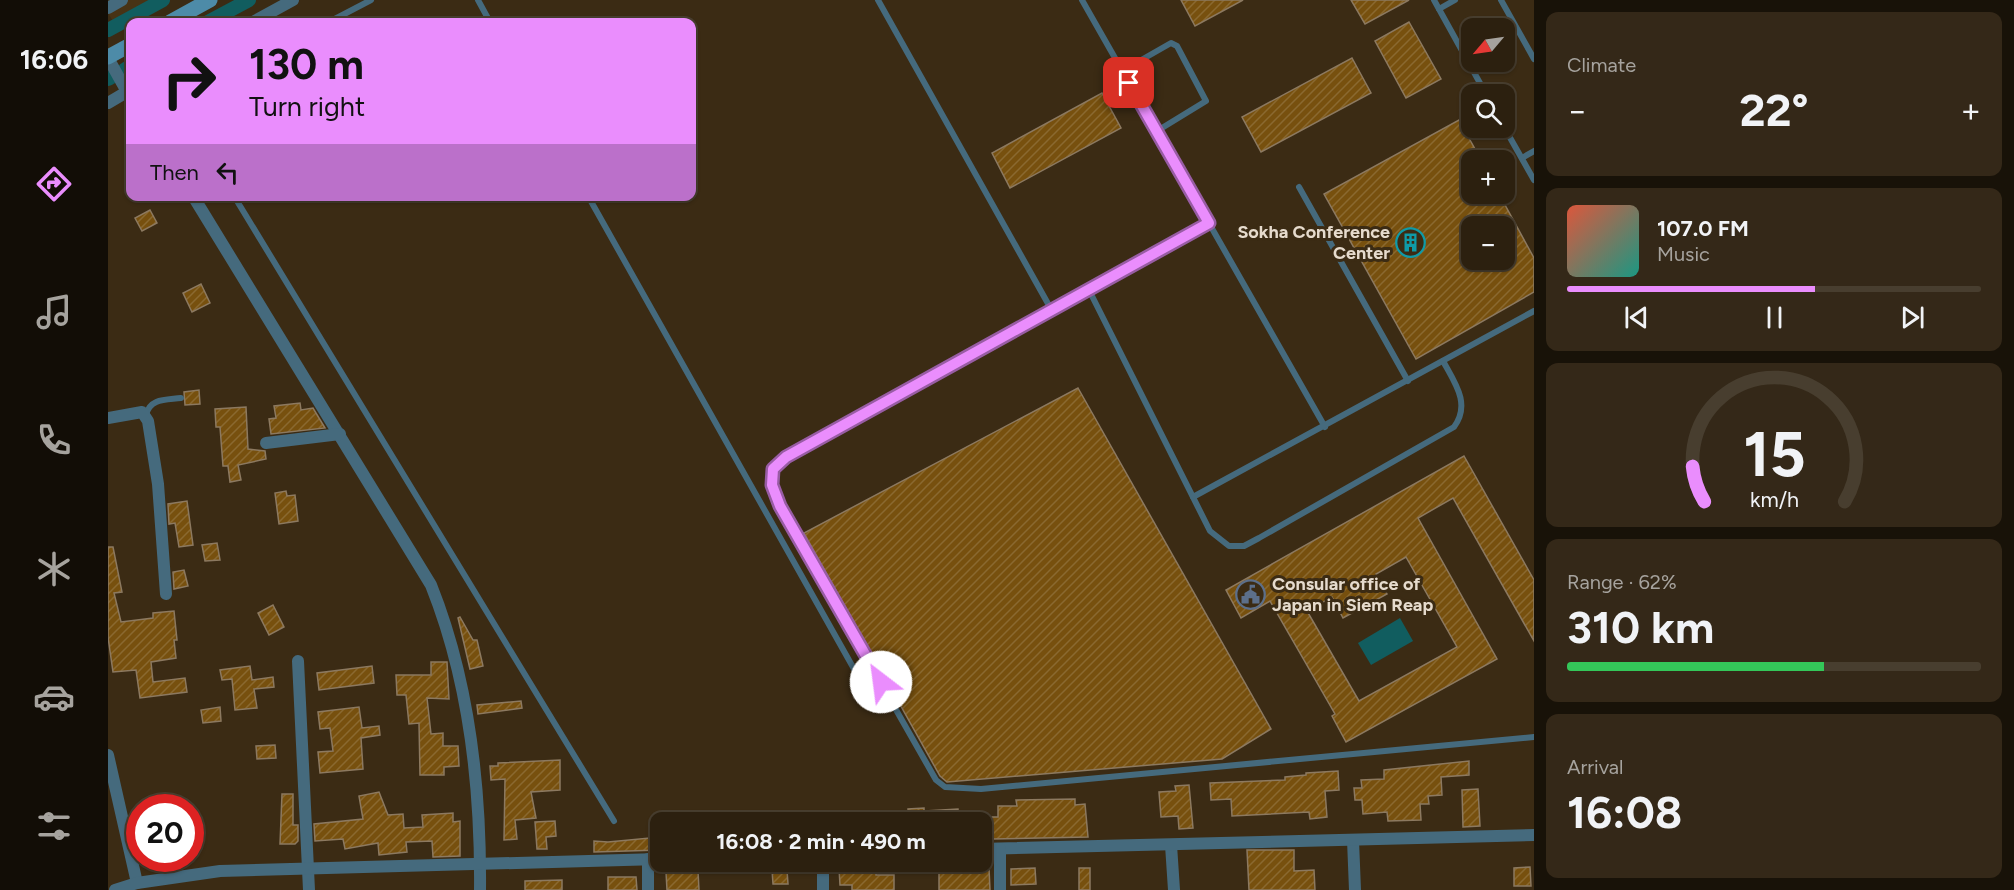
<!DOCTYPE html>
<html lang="en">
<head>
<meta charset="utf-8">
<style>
  :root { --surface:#2c200f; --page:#342818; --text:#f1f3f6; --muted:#a6a39e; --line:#483e2f; --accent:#ea8dfd }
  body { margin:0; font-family:Figtree,sans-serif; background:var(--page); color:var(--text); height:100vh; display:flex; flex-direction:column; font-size:22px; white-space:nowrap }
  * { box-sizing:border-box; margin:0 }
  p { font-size:20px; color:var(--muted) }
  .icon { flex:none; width:33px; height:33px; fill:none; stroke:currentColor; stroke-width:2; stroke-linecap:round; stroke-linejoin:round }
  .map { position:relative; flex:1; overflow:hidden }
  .drawer { display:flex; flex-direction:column; gap:12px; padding:12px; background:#181208; width:480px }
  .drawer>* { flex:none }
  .top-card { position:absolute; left:18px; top:18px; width:570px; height:183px; border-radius:12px; box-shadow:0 2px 4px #0004,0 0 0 2px var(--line); background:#ea8dfd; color:#111; overflow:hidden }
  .needle { width:39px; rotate:241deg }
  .buttons { position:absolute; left:1353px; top:18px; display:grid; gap:12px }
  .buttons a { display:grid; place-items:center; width:54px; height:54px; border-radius:12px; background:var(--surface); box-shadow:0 2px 4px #0004,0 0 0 2px var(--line); font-size:30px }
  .speed { position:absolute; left:18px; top:794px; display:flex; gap:12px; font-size:30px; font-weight:700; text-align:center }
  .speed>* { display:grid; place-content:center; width:78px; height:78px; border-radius:50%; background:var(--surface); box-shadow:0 2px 4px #0004,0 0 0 2px var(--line); line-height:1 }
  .speed .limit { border:9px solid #d22; background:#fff; color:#111 }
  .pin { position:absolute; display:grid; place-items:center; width:51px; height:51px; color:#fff; margin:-26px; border-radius:12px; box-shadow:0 3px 9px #0006 }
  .me { position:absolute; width:66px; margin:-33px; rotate:330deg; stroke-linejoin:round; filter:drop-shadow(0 0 4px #0008) }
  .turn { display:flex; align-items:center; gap:21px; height:126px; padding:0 24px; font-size:27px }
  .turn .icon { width:78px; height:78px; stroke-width:2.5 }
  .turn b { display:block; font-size:42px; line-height:51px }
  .then { display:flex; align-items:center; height:57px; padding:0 24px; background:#0003; gap:12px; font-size:22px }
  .big { font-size:45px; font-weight:700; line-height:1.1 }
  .drawer .widget { flex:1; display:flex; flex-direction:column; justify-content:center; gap:9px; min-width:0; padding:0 21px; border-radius:12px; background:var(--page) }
  .drawer .dial { align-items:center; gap:0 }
  .dial svg { height:156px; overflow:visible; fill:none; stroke:var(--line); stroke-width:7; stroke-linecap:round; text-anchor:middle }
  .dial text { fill:var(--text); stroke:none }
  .song { display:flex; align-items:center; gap:18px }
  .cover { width:72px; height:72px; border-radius:9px; background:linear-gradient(135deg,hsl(10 70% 55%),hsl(170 70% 35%)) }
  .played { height:6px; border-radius:3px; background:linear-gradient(90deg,var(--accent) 60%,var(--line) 60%) }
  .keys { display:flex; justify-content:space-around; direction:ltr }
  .heat { display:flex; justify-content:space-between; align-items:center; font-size:33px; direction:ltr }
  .charge { height:9px; border-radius:4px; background:linear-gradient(90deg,#34c759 62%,var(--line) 0) }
  .trip { position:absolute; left:542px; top:812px; width:342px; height:60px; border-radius:12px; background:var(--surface); box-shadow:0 2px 4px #0004,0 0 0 2px var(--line); font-weight:700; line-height:60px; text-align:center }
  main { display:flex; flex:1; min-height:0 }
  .menu { display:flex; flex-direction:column; width:108px; justify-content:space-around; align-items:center; background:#120d06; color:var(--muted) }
  .menu .icon { width:42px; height:42px }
  .menu .active { color:var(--accent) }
  .menu b { font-size:27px; color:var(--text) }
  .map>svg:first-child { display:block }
  .built { fill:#483315 }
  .water { fill:#115d5f }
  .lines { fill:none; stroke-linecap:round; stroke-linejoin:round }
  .canal { stroke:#115d5f; stroke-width:14 }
  .building { fill:url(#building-hatch); stroke:#8c7960; stroke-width:1.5; fill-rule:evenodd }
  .lane { stroke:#456a7d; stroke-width:6 }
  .street { stroke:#456a7d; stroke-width:12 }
  .secondary { stroke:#4d8ba8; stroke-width:15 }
  .route-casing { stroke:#985ca4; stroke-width:15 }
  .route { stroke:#ea8dfd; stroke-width:10 }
  .labels { text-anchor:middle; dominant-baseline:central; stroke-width:6; stroke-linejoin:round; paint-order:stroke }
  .poi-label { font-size:18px; font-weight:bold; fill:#e6dbcd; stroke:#3b2b14; text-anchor:end }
</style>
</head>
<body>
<main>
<nav class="menu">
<b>16:06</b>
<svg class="icon active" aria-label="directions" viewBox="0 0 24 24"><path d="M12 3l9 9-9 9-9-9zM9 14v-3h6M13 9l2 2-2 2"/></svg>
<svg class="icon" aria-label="music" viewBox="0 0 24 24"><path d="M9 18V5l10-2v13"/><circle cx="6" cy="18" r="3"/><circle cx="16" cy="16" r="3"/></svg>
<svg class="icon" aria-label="phone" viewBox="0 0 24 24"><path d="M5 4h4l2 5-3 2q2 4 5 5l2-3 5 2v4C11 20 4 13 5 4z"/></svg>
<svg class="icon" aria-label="climate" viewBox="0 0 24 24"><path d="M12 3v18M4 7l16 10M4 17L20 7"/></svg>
<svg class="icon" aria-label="car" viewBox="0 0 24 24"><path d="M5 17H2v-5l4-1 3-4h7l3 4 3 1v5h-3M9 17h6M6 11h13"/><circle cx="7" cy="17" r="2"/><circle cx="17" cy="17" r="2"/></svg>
<svg class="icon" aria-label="filters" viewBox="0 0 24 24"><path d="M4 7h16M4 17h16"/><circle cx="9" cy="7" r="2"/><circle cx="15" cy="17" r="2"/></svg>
</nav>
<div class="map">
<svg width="1426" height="890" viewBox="0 0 1426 890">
  <defs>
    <pattern id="building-hatch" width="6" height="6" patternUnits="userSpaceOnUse" patternTransform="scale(1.5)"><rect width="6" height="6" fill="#77500e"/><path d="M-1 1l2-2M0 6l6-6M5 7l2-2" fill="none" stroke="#8a6930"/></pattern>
  </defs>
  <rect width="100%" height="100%" fill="#3b2b14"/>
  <path class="built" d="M0 0H47L6 23 0 13Z"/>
  <path class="water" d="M1292 618 1305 641 1263 665 1250 643Z"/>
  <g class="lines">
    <g class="canal">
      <path d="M100 22 141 0"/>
      <path d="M0 30 55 0"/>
      <path d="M16 70 22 66"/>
      <path d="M0 79 2 78"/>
    </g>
  </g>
  <g class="building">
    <path d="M1073 0H1135L1087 26Z"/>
    <path d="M1243 0H1301L1257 24Z"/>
    <path d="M1301 22 1333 79 1298 98 1267 41Z"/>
    <path d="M1244 58 1263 93 1153 152 1134 117Z"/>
    <path d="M994 93 1013 128 902 188 884 153Z"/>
    <path d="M1351 120 1373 160H1364V194H1391L1426 258V292L1308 359 1216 194ZM1364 226H1396V260H1364Z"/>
    <path d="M42 210 49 223 34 231 27 218Z"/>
    <path d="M93 284 102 303 84 312 75 293Z"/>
    <path d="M970 388 1163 729 1114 759 839 782 832 776 696 533Z"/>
    <path d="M91 390 92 404 77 405 76 392Z"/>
    <path d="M192 403 193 410 205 408 217 428 163 434 161 419 168 418 166 406Z"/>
    <path d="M138 407 140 449 157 451 158 459 130 465 133 480 122 482 120 466H115L112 427H108L107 409Z"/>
    <path d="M1356 456 1426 580V641L1345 498 1310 518 1389 659 1238 742 1224 716 1227 714 1162 601 1133 618 1118 590ZM1298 557 1349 647 1251 701 1199 611 1224 597 1235 618 1279 594 1268 574Z"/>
    <path d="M178 491 179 496 187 495 190 521 171 524 167 493Z"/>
    <path d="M79 501 85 545 71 547 67 523 61 524 60 504Z"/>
    <path d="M109 543 112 560 97 561 94 545Z"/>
    <path d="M0 547H5L14 592 6 593 13 622 45 618V613L66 611 69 640H66L68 658 43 662 45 682 77 678 79 692 32 698 28 670 5 672 0 637Z"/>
    <path d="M76 570 80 586 66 589 65 572Z"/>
    <path d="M165 605 176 627 161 635 150 613Z"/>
    <path d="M352 617 365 640H369L375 666 362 669 350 618Z"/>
    <path d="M323 662H339L341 699 319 698 323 734 335 733V746H350L351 766 336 767V775H312L311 723 301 724 298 695H289L288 675H323Z"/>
    <path d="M142 666 144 680 165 677 166 687 146 689 149 708 127 710 124 679 114 680 112 670Z"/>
    <path d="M264 666 266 683 211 690 209 673Z"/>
    <path d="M413 701 414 708 370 714 369 705Z"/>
    <path d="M112 707 113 721 95 723 93 710Z"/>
    <path d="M251 707 254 728 271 726 272 735 253 738 255 769 212 773 210 752 225 751 222 728 212 729 210 712Z"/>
    <path d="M167 745 168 758 149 759 148 746Z"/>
    <path d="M452 760V790L423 792 428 818 407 820 409 839 396 840 397 779 383 780 382 766H390V763Z"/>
    <path d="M1361 761V775L1333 777 1334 795 1320 796 1321 804H1312L1313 820 1280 821 1279 812 1255 814 1254 800H1247L1246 788H1254L1253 780 1276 779V770Z"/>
    <path d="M1230 771 1231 790 1217 791 1219 817 1202 819 1201 812 1124 816 1123 799 1103 800 1102 783 1177 780V777L1198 775V773Z"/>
    <path d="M1081 785 1085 828 1071 829 1070 816 1053 817 1051 792 1068 791 1067 786Z"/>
    <path d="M1370 789 1372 826 1355 827 1354 790Z"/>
    <path d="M271 792 280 815 295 814 296 828 315 827 314 815 345 813V822L352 821V856L325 857 324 841 298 842 299 852 271 855 270 843 237 849 235 839 207 841 206 824 255 819 251 796Z"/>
    <path d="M174 794H185V825H190V841L187 844H172Z"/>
    <path d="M967 799V805L977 804 980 837 884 839V817H890V806H909L908 800Z"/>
    <path d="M816 808V811L850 809 851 822H801L800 809Z"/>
    <path d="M447 821 448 836 438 837 439 849H429L427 822Z"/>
    <path d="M552 837V850L486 852V841L500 842Z"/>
    <path d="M1139 850H1186V871L1206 870 1207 890H1141Z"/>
    <path d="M1422 867 1423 886H1406V868Z"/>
    <path d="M731 868H768V875H786V890H744V885H732Z"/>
    <path d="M857 868H881L882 890H831V873H858Z"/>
    <path d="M927 868 928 884 903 885V869Z"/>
    <rect x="971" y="868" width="11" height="22"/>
    <path d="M664 870H679L680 884H665Z"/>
    <path d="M590 871 591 890H559L558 872Z"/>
    <path d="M500 877H528L529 890H500Z"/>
    <path d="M454 880V890H417V881Z"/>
  </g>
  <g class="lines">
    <g class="lane">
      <path d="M370 0 382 22"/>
      <path d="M770 0 943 309"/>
      <path d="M974 0 1217 427"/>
      <path d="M1326 0 1378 94"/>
      <path d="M1393 0 1426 59"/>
      <path d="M1331 9 1347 0"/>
      <path d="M221 22 263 0"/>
      <path d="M1014 71 1063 43 1069 46 1098 101 1049 131"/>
      <path d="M1396 127 1426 180"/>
      <path d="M1414 158 1426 151"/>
      <path d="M1191 187 1300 381"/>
      <path d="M126 196 506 821"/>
      <path d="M480 196 746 669"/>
      <path d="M1101 223 678 457 665 469 664 485 672 506 828 780 837 787 873 789 1426 737"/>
      <path d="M980 288 1102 531 1121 546H1136L1151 538 1346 427C1363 404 1347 383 1335 361"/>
      <path d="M38 415C42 398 58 400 73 398"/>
      <path d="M1085 497 1426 311"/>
    </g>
    <g class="street">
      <path d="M0 8 14 0"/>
      <path d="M145 22 185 0"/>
      <path d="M0 58 22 97"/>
      <path d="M0 103 22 90"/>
      <path d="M85 196 323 585C361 680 373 789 372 890"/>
      <path d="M0 418 34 412 40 421 50 484 58 594"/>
      <path d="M158 443 232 434"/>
      <path d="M190 661 201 890"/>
      <path d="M0 755 29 883"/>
      <path d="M1245 840 1247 890"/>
      <path d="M1063 845 1066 890"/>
      <path d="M873 849 1426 835"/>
      <path d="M892 849V890"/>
      <path d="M715 861V890"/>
      <path d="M7 890 29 883 112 871 552 859"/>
      <path d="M540 890V859"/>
    </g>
    <g class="secondary">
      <path d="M62 22 102 0"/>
      <path d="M0 57 22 45"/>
    </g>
  </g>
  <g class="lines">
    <defs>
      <path id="route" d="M773 682 672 506 664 485 665 469 678 457 1101 223 1021 83"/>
    </defs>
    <use href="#route" class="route-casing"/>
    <use href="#route" class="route"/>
  </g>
  <defs>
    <symbol id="building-ring" viewBox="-11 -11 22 22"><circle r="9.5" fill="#3b2b14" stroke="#0f9aa8" stroke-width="1.5"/><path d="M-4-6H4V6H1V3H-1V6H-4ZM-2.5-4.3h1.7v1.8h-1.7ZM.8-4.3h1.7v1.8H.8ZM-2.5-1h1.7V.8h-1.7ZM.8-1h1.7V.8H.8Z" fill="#0f9aa8"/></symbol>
    <symbol id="civic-ring" viewBox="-11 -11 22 22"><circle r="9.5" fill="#3b2b14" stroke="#5c6f8a" stroke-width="1.5"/><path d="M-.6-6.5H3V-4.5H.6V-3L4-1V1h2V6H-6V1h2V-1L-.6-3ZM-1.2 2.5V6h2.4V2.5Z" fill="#5c6f8a"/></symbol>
  </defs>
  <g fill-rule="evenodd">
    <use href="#building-ring" x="1286" y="226" width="33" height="33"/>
    <use href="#civic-ring" x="1126" y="578" width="33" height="33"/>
  </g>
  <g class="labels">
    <g class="poi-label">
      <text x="1282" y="232">Sokha Conference<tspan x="1282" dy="21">Center</tspan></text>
      <text x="1164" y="584" text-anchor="start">Consular office of<tspan x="1164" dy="21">Japan in Siem Reap</tspan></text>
    </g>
  </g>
</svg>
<div class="buttons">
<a><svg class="needle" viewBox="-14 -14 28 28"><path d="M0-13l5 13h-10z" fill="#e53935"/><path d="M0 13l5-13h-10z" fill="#a6a39e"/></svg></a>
<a><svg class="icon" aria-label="search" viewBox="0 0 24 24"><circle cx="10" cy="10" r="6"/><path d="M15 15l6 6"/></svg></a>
<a>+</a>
<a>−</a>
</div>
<div class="speed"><div class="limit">20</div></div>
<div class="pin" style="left:1021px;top:83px;background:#d93025"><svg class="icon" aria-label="arrive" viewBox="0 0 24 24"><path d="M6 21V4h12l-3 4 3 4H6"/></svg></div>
<svg class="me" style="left:773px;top:682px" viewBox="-20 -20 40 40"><circle r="19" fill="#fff"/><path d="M0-13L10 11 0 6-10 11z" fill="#ea8dfd"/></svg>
<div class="trip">16:08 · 2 min · 490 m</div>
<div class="top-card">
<div class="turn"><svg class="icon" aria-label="right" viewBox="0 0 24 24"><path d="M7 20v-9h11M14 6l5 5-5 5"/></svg><div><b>130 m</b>Turn right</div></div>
<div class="then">Then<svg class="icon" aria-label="left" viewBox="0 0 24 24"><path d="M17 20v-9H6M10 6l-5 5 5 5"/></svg></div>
</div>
</div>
<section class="drawer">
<div class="widget"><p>Climate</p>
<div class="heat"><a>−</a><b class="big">22°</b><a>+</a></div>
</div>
<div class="widget">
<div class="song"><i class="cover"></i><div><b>107.0 FM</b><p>Music</p></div></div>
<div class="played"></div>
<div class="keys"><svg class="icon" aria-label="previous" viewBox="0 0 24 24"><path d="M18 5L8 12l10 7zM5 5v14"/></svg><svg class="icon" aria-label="pause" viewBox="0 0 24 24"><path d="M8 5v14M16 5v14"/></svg><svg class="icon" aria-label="next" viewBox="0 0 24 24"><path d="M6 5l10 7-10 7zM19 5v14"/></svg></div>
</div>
<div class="widget dial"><svg viewBox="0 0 100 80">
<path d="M14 69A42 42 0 1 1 86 69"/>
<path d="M14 69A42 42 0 0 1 8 51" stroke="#ea8dfd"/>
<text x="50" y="56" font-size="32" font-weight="700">15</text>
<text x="50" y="72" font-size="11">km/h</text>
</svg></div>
<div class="widget"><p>Range · 62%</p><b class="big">310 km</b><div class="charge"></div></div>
<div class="widget"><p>Arrival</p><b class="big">16:08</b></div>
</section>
</main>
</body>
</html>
